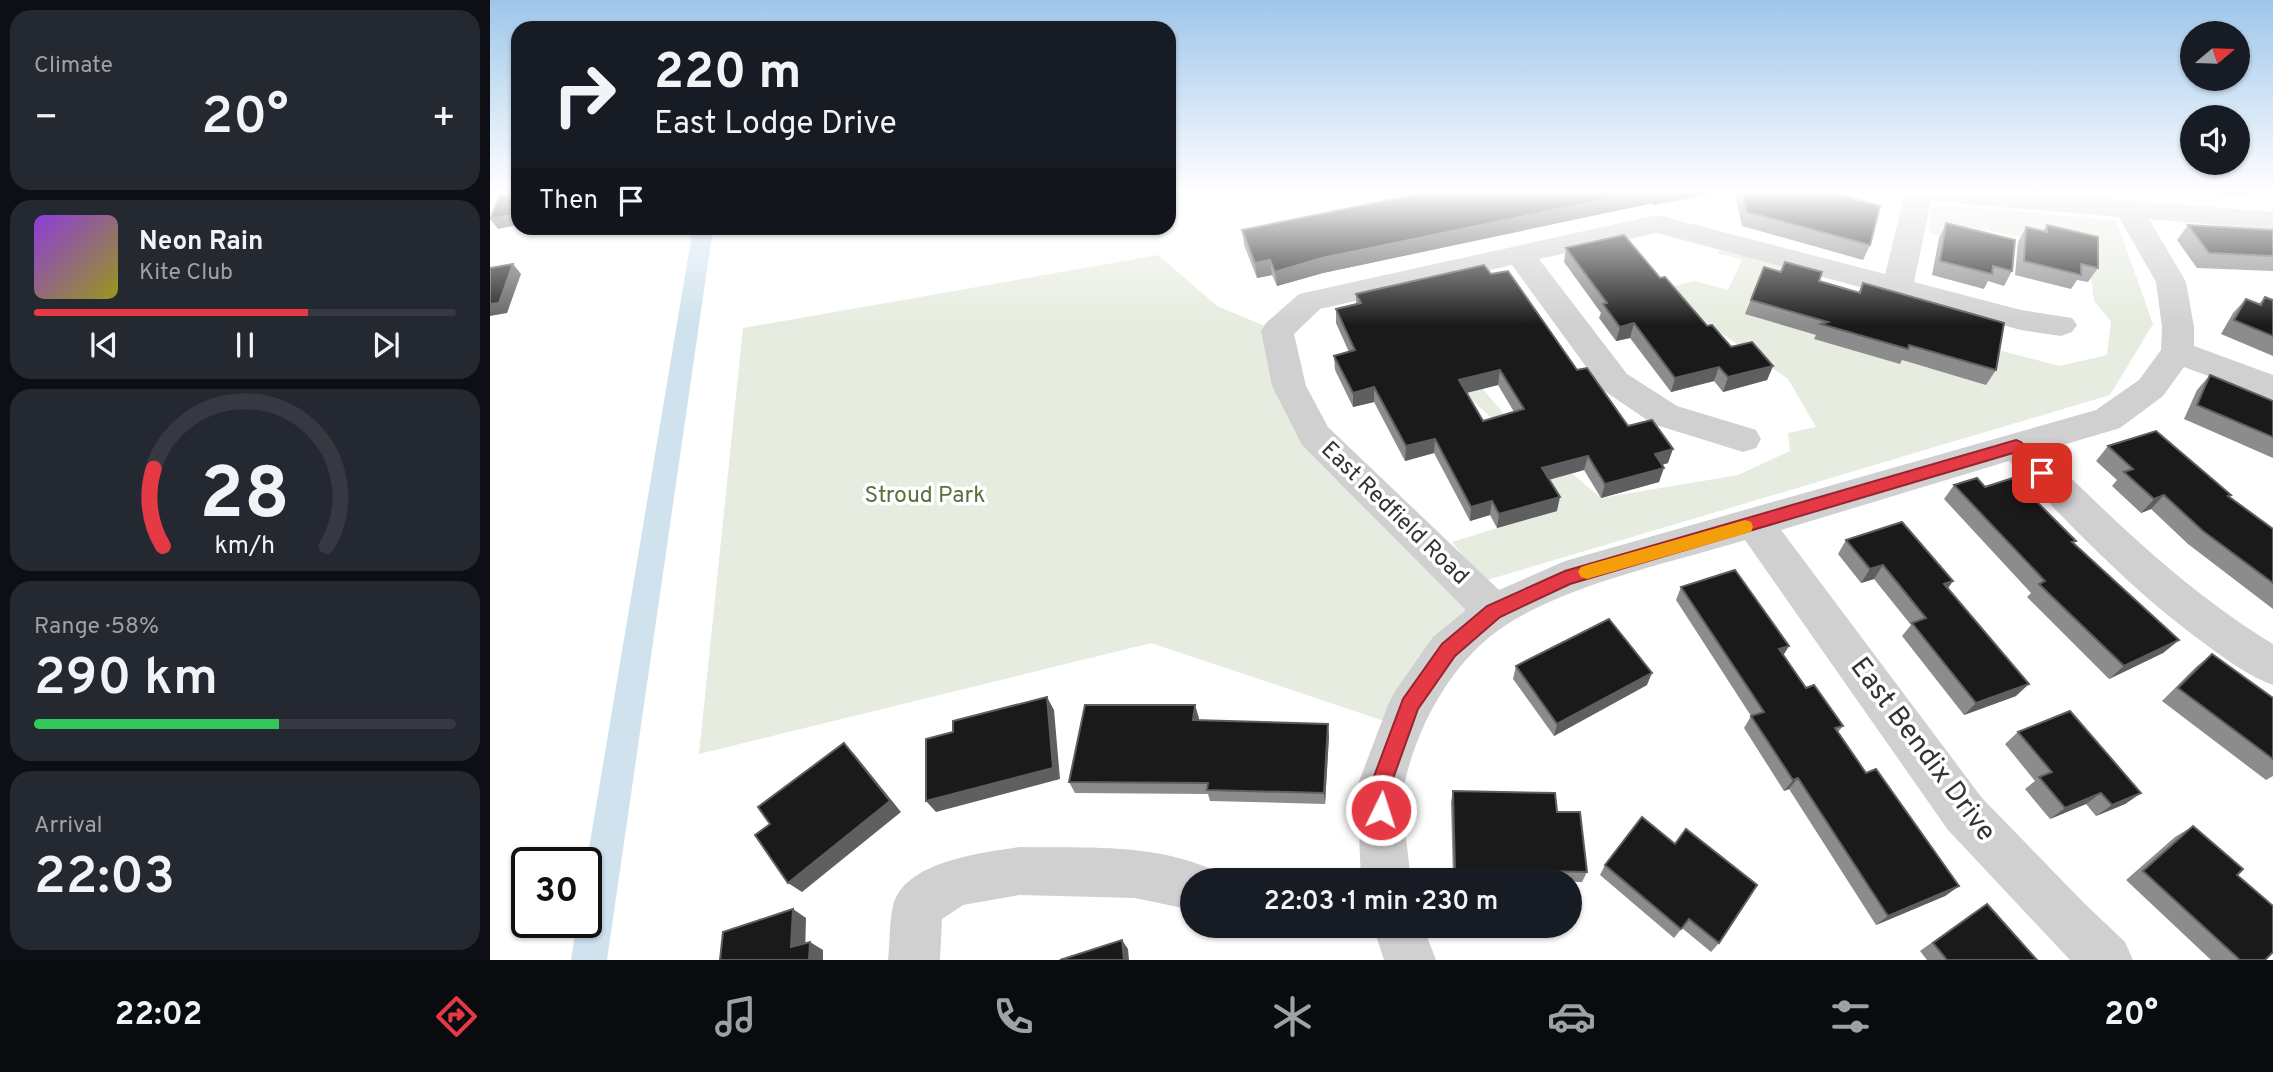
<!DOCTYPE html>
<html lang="en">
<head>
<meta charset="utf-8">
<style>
  :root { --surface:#171b24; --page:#242831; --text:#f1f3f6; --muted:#9ea1a6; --line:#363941; --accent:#e63946 }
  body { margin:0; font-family:Overpass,sans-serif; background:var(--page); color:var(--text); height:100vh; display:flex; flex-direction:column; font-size:26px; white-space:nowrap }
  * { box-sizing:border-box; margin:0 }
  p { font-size:23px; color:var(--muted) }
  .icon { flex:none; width:38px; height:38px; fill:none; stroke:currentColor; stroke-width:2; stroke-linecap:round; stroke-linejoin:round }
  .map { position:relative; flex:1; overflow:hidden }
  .drawer { display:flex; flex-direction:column; gap:10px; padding:10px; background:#0d0f14; width:490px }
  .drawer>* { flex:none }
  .banner { position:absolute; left:21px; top:21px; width:665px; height:214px; border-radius:21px; box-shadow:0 2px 5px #0004; background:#171b24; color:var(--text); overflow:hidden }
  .needle { width:46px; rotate:71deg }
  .controls { position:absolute; left:1690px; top:21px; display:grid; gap:14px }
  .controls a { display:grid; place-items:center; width:70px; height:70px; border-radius:50%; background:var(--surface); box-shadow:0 2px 5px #0004; font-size:35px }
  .speed { position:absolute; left:21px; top:847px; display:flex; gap:14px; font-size:35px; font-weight:700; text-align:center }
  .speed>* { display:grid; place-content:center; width:91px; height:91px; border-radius:50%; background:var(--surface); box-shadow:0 2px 5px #0004; line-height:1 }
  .speed .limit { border:4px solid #111; border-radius:10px; background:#fff; color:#111 }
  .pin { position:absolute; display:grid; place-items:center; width:60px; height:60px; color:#fff; margin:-30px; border-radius:14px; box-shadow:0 4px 10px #0006 }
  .me { position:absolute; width:77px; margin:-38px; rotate:4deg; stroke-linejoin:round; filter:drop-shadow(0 0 5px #0008) }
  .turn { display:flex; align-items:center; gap:24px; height:147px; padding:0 28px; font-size:32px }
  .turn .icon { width:91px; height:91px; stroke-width:2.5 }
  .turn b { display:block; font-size:49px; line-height:60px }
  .then { display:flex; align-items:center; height:66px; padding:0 28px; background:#0003; gap:14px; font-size:26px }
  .big { font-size:52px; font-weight:600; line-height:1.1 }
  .drawer .tile { flex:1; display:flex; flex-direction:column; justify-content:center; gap:10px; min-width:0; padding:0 24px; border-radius:21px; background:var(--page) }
  .drawer .dial { align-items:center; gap:0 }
  .dial svg { height:182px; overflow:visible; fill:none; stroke:var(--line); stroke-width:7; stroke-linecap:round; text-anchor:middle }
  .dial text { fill:var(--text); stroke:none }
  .song { display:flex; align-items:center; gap:21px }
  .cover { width:84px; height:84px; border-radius:10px; background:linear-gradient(135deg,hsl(270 70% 55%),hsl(60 70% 35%)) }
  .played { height:7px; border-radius:4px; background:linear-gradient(90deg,var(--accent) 65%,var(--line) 65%) }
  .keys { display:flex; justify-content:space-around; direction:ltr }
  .heat { display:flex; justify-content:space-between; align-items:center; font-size:38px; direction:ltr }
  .charge { height:10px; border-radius:5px; background:linear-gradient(90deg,#34c759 58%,var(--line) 0) }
  .trip { position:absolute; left:690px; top:868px; width:402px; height:70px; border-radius:35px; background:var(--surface); box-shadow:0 2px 5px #0004; font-weight:600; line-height:70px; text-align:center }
  .dock { display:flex; height:112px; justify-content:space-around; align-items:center; background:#090b0e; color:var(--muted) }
  .dock .icon { width:49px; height:49px }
  .dock .current { color:var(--accent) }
  .dock b { font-size:32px; color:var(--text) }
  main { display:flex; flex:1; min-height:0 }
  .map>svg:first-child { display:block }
  .green { fill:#e6ecdf }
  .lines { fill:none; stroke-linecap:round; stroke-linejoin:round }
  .canal { fill:#cfe2ee; fill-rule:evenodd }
  .minor { fill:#d0d0d0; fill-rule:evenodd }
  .wall { fill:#8c8c8c; fill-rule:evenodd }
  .shaded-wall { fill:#5f5f5f }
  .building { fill:#1a1a1a; stroke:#5f5f5f; stroke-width:2; fill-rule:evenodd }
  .route { fill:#e63946; stroke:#96252e; stroke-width:2 }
  .slow { fill:#f59e0b }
  .labels { text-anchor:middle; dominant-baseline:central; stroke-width:7; stroke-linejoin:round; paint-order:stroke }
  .park-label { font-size:23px; fill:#56703f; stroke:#fff }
  .street-label { font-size:23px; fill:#333; stroke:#fff }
  .near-street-label { font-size:28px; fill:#333; stroke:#fff }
</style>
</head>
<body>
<main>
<section class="drawer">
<div class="tile"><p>Climate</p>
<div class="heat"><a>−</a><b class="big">20°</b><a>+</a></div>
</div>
<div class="tile">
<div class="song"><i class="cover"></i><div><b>Neon Rain</b><p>Kite Club</p></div></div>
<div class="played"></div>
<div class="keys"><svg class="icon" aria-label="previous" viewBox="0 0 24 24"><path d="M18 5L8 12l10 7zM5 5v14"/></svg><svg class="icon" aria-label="pause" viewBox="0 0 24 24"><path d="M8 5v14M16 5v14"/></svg><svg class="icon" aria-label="next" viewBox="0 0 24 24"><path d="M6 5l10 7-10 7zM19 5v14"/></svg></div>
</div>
<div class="tile dial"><svg viewBox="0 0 100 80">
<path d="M14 69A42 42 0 1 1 86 69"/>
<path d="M14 69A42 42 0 0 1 10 35" stroke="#e63946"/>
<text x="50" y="56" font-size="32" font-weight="700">28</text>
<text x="50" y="72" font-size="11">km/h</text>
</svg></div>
<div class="tile"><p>Range · 58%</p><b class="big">290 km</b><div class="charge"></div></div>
<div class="tile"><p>Arrival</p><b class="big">22:03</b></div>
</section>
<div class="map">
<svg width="1783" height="960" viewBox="0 0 1783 960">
  <rect width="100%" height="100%" fill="#fff"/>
  <g class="green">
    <path d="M1442 204 1626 220 1663 324 1620 395 994 581 962 542 1066 510 1009 425 979 397 943 348 955 344 1019 420 1111 498 1248 475 1300 451 1298 433 1326 427 1298 379 1199 311 1180 287 1204 281 1238 290 1252 260 1228 253 1231 247 1301 268 1256 314 1438 368 1508 350 1570 366 1617 355 1621 321 1604 301 1598 251 1476 226 1466 242 1438 232Z"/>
    <path d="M668 255 727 306 787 331 799 386 1004 611 912 727 661 643 209 754 253 328Z"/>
  </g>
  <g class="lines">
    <path class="canal" d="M203 228H223L117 960H81L87 922H96V866Z"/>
    <g class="minor">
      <path d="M1406 191H1522L1783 212V230L1659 219 1696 282 1704 327V346L1783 375V400L1694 367 1673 396 1630 428 1553 451C1625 521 1697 592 1783 644V685C1758 676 1736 659 1715 644 1642 591 1581 526 1519 461L1291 530 1492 798 1594 903 1635 942 1643 960H1580L1458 830 1255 540C1181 563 1085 582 1019 623 964 657 928 723 914 785 910 803 919 858 921 880H871L867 787 898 705 905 691 943 637 976 610 812 445 782 386 771 331 776 323 809 294 1167 215 1395 274 1414 198ZM1441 201 1629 217 1666 282 1672 327 1671 350 1649 380 1606 410 1075 561 1009 590 838 427 816 386 804 334 830 309 1022 265 1113 390 1163 424 1253 452 1266 448 1271 439 1266 430 1187 406 1137 374 1049 259 1167 233 1531 330 1571 336 1582 332 1587 325 1582 318 1531 310 1424 282Z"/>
      <path d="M529 847C593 848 659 843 719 868L725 880H702V910L645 898 529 895 473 905 452 919 450 960H398C400 943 399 923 403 906 414 861 491 853 529 847Z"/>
      <path d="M883 926H933L946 960H894Z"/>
    </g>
  </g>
  <g class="wall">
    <path d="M944 191H1235L1163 205V203L833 273 787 286 782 275 767 278 754 245 752 230Z"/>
    <path d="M1244 191H1335L1380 245 1373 260 1252 226Z"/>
    <path d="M1686 191H1760L1756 197Z"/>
    <path d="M1456 223 1522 271 1514 286 1498 281 1494 289 1442 275 1449 238Z"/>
    <path d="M1557 225 1608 268 1598 282 1587 280 1581 289 1525 275 1528 242 1536 227 1553 231Z"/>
    <path d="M1698 225 1783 230V271L1707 268 1687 240Z"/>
    <path d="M1076 248 1170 278 1217 326 1241 347 1283 366 1277 380 1233 392 1224 381 1181 392 1140 338 1126 341 1109 318 1111 313 1074 262Z"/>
    <path d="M1274 267 1368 293 1373 283 1506 370 1496 385 1412 360 1410 364 1324 339 1326 335 1255 314Z"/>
    <path d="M1001 274 1138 426 1178 463 1172 465 1169 482 1111 498 1094 470 1059 480 1067 511 1007 528 1000 515 980 521 944 453 915 461 884 402 863 407 845 370 844 356 859 352 846 323V309L866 304V294ZM1008 385 1024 412 993 421 976 393Z"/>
    <path d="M1775 297 1783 300V356L1731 334 1743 313 1756 299 1769 304Z"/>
    <path d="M1720 375 1783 401V458L1694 419 1707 390Z"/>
    <path d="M1618 446 1741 495 1739 497 1783 529V609L1698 544 1661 509 1651 513 1622 486 1627 480 1606 461Z"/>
    <path d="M1464 485 1495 487 1583 544 1689 640 1673 653 1619 679 1537 597 1541 593 1454 499Z"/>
    <path d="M1356 540 1463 581 1458 588 1526 696 1474 715 1412 636 1421 625 1384 579 1371 583 1348 554Z"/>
    <path d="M1191 587 1299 646 1293 655 1316 688 1353 726 1348 732 1376 773 1469 886 1455 896 1386 925 1299 789 1294 791 1254 728 1261 716 1186 600Z"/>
    <path d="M1722 654 1783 698V776L1776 780 1672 701 1706 667Z"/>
    <path d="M1026 666 1157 685 1064 736 1023 679Z"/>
    <path d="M709 718V720L839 736 835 804 720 801 718 794 585 793 579 782Z"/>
    <path d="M1528 732 1651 793 1635 804 1606 816 1596 804 1560 819 1535 789 1545 781 1515 744Z"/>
    <path d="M963 791 1067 812 1097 872 1092 882H1080V880L963 879 961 802Z"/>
    <path d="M1703 826 1747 875 1775 960H1721L1636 880 1685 837Z"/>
    <path d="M1185 844 1229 943 1221 952 1192 928 1184 938 1110 875 1115 865Z"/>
    <path d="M1483 913 1547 960H1437L1430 951Z"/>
  </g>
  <g class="shaded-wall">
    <path d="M1155 191H1235L1163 205V203L833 273 787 286 785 272 832 258Z"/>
    <path d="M28 214V225L8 229 0 219Z"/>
    <path d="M780 260 782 275 767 278 765 263Z"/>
    <path d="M23 264 31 274 17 313 0 316V304Z"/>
    <path d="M1144 323 1140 338 1126 341 1130 327Z"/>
    <path d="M1283 366 1277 380 1233 392 1238 377Z"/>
    <path d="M1229 367 1224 381 1181 392 1185 378Z"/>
    <path d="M1010 370 1008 385 968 395 969 380Z"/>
    <path d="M884 387V402L863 407V393Z"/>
    <path d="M945 439 944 453 915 461 916 446Z"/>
    <path d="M1183 449 1178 463 1160 468 1165 454Z"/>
    <path d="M1098 456 1094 470 1050 482 1052 468Z"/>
    <path d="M1174 468 1169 482 1111 498 1115 484Z"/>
    <path d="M1674 495 1661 509 1651 513 1664 499Z"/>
    <path d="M1070 497 1067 511 1007 528 1009 514Z"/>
    <path d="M1002 501 1000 515 980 521 981 507Z"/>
    <path d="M1393 565 1384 579 1371 583 1380 569Z"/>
    <path d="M1463 581 1453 595 1454 584Z"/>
    <path d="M1689 640 1673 653 1619 679 1634 666Z"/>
    <path d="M1299 646 1291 659 1289 649Z"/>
    <path d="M1162 673 1157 685 1064 736 1067 724Z"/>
    <path d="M1539 684 1526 696 1474 715 1486 703Z"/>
    <path d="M557 697 564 710 570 779 446 812 436 801Z"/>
    <path d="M705 705 709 718 707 732 703 720Z"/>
    <path d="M838 724 839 736 835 804 834 793Z"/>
    <path d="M354 743 365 755 411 812 312 892 298 883Z"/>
    <path d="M1308 778 1299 789 1294 791 1303 780Z"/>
    <path d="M1611 793 1596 804 1560 819 1575 808Z"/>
    <path d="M1651 793 1635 804 1606 816 1622 805Z"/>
    <path d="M1469 886 1455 896 1386 925 1398 916Z"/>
    <path d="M303 909 316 918 315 956 301 947Z"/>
    <path d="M632 940 638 949 639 960H634Z"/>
    <path d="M320 942 333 950V960H319Z"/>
  </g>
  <g class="building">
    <path d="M944 191H1155L832 258 785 272 780 260 765 263 752 230Z"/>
    <path d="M1252 191H1335L1390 206 1380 245 1257 212Z"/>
    <path d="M28 192V214L0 219 10 195Z"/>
    <path d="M1456 223 1525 240 1522 271 1503 266 1502 274 1450 261Z"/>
    <path d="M1557 225 1608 237V268L1591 264V275L1534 261 1536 227 1557 232Z"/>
    <path d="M1698 225 1783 230V256L1719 253Z"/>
    <path d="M1134 235 1170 278 1175 277 1217 326 1222 325 1241 347 1262 342 1283 366 1238 377 1229 367 1185 378 1144 323 1130 327 1113 304 1117 303 1076 248Z"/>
    <path d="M1295 262 1332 272 1329 281 1370 293 1373 283 1514 323 1506 370 1419 345 1418 349 1331 324 1338 322 1261 300 1274 267 1291 272Z"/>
    <path d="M23 264 9 303 0 304V268Z"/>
    <path d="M994 265 1001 274 1018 271 1087 370 1097 368 1138 426 1162 420 1183 449 1165 454 1174 468 1115 484 1098 456 1052 468 1070 497 1009 514 1002 501 981 507 945 439 916 446 884 387 863 393 844 356 865 350 846 309 871 303 866 294ZM1010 370 1034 409 993 421 969 380Z"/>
    <path d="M1775 297 1783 300V336L1744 320 1756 299 1771 305Z"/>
    <path d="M1720 375 1783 401V437L1707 405Z"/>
    <path d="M1666 431 1741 495 1738 496 1783 529V583L1713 531 1674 495 1664 499 1634 472 1643 469 1618 446Z"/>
    <path d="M1487 478 1495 487 1523 478 1586 541 1582 542 1689 640 1634 666 1549 584 1555 581 1464 485Z"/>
    <path d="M1412 522 1463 581 1454 584 1539 684 1486 703 1422 623 1436 618 1393 565 1380 569 1356 540Z"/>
    <path d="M1245 570 1299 646 1289 649 1316 688 1324 685 1353 726 1345 728 1376 773 1386 769 1469 886 1398 916 1308 778 1303 780 1261 716 1274 712 1191 587Z"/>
    <path d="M1119 619 1162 673 1067 724 1026 666Z"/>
    <path d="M1722 654 1783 698V759L1688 688Z"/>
    <path d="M557 697 563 768 436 801V739L463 732V721Z"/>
    <path d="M595 705H705L703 720 838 724 834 793 717 790 718 783 579 782Z"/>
    <path d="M1580 711 1651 793 1622 805 1611 793 1575 808 1549 777 1562 772 1528 732Z"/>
    <path d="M354 743 400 801 298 883 265 835 280 824 268 807Z"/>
    <path d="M963 791 1065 793 1067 812H1090L1097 872 965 869Z"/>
    <path d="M1152 817 1185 844 1196 829 1267 885 1229 943 1199 919 1191 929 1115 865Z"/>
    <path d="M1703 826 1753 869 1747 875 1783 906V952L1775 960H1750L1653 871Z"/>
    <path d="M1497 904 1547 960H1457L1443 943Z"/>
    <path d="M303 909 301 947 320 942 319 960H230L233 932Z"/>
    <path d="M632 940 634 960H570Z"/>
  </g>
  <linearGradient id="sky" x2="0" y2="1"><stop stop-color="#9ec6ea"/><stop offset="0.59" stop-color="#fff"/><stop offset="1" stop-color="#fff" stop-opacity="0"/></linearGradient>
  <rect width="1783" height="325" fill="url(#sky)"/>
  <path class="route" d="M1526 440 1531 442 1558 469 1560 473 1558 477H1547L1523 453 1080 584 1010 617 965 656 928 709 900 787 901 810 898 818 891 820 884 818 880 787 913 699 952 644 997 606 1075 571Z"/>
  <path class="slow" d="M1255 520 1261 522 1263 527 1261 532 1097 579 1091 577 1088 572 1091 567 1097 565Z"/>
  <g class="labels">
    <g class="park-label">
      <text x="435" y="496">Stroud Park</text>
    </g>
    <g class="street-label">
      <text transform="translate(904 514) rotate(44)">East Redfield Road</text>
    </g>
    <g class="near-street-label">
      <text transform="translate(1432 750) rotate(53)">East Bendix Drive</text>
    </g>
  </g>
</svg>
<div class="controls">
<a><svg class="needle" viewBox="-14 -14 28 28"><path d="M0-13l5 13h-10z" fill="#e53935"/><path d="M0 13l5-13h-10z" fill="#9ea1a6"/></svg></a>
<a><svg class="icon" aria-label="sound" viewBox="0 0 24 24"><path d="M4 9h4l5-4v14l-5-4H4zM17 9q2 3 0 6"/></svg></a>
</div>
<div class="speed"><div class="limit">30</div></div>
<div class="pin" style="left:1552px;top:473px;background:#d93025"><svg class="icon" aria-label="arrive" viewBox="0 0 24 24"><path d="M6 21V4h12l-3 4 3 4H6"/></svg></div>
<svg class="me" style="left:891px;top:810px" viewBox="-20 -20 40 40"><circle r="17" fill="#e63946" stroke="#fff" stroke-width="3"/><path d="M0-11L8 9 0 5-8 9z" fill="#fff"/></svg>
<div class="trip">22:03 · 1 min · 230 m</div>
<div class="banner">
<div class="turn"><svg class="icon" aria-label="right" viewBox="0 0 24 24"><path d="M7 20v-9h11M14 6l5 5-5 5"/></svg><div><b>220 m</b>East Lodge Drive</div></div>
<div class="then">Then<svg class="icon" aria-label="arrive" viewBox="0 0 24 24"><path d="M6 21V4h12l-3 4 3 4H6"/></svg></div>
</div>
</div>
</main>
<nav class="dock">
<b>22:02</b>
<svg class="icon current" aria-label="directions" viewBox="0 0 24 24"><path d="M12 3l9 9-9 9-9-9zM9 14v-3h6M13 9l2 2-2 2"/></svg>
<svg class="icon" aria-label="music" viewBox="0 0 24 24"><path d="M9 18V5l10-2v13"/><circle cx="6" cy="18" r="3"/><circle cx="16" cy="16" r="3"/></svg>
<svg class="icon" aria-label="phone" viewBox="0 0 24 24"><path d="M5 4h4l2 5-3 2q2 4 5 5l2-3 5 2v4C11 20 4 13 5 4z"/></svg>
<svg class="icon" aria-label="climate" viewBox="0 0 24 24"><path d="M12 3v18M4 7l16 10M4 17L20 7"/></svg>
<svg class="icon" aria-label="car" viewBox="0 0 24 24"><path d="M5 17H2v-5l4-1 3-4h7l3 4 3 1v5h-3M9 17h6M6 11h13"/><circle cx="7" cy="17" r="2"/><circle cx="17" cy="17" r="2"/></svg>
<svg class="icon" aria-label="filters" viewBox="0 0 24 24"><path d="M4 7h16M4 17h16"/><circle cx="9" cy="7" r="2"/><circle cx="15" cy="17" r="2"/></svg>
<b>20°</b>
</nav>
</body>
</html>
